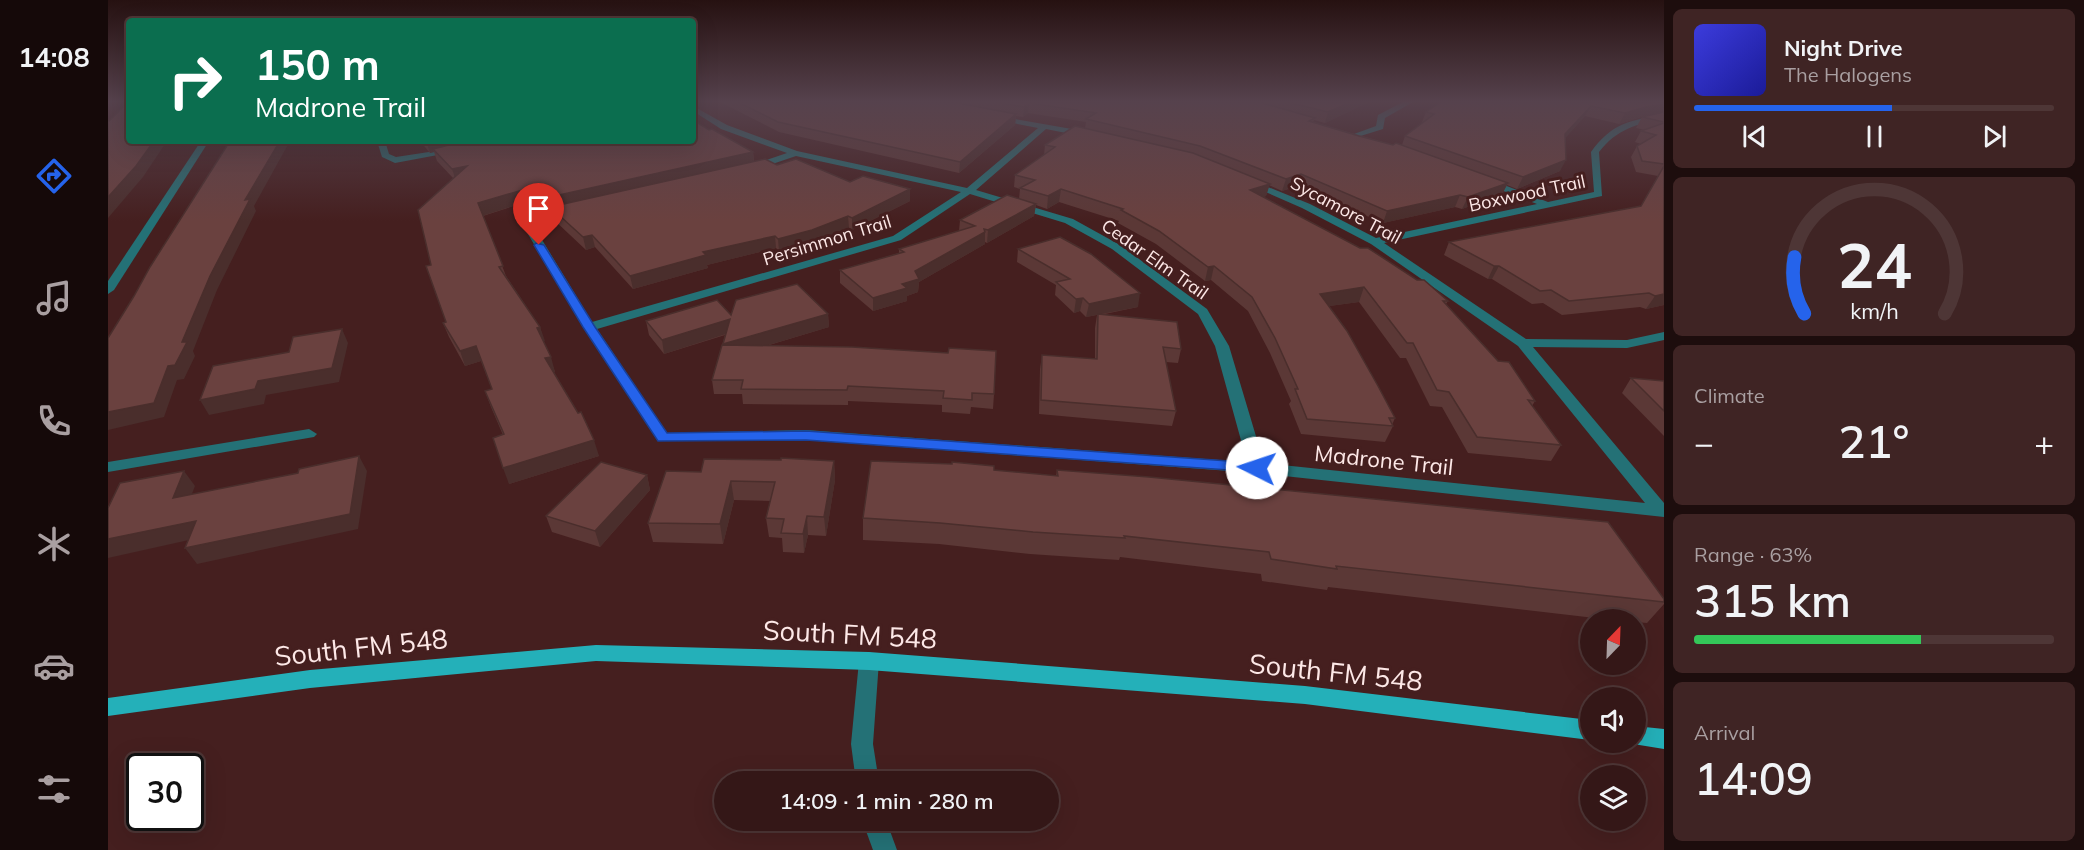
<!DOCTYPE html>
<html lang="en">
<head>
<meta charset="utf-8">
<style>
  :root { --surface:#341717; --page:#3f2424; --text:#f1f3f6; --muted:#a99fa1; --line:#4e3636; --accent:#2563eb }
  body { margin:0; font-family:Mulish,sans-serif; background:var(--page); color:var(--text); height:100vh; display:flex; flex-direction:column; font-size:22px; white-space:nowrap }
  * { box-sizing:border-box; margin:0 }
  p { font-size:20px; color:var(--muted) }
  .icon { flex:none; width:33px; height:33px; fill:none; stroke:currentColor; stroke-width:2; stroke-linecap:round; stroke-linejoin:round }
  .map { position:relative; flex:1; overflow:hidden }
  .details { display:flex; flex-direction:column; gap:9px; padding:9px; background:#1d0d0d; width:420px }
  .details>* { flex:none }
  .top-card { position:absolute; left:18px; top:18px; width:570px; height:126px; border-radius:6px; box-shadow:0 6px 24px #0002,0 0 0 2px var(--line); background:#0b6e4f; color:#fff; overflow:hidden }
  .needle { width:39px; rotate:23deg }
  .controls { position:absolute; left:1472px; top:609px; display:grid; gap:12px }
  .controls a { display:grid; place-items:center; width:66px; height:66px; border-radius:50%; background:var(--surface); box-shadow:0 6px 24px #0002,0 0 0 2px var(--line); font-size:30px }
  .speed { position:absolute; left:18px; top:753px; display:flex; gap:12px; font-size:30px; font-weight:700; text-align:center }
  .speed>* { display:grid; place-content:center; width:78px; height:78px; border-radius:50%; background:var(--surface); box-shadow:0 6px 24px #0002,0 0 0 2px var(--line); line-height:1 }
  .speed .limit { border:3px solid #111; border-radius:9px; background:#fff; color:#111 }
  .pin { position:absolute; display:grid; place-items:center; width:51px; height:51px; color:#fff; margin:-62px -26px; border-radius:50% 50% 50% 0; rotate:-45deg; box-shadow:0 0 6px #0007 }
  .pin .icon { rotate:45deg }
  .me { position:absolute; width:66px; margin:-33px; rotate:274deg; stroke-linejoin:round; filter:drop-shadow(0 0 4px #0008) }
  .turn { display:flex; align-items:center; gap:21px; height:126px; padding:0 30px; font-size:27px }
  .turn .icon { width:78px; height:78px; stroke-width:2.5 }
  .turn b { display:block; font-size:42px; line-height:51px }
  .big { font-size:45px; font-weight:600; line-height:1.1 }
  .details .card { flex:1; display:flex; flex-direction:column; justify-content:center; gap:9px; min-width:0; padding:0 21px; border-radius:9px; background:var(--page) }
  .details .dial { align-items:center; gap:0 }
  .dial svg { height:156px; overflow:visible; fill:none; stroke:var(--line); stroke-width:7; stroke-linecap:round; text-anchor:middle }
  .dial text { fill:var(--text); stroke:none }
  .song { display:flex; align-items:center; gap:18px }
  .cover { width:72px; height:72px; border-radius:9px; background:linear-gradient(135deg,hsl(240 70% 55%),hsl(240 70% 35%)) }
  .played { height:6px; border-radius:3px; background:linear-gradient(90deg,var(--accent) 55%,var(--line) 55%) }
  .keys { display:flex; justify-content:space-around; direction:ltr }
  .heat { display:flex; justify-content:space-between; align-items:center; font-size:33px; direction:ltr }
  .charge { height:9px; border-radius:4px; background:linear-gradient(90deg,#34c759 63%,var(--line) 0) }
  .trip { position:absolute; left:606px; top:771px; width:345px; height:60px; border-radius:30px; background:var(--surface); box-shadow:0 6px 24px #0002,0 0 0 2px var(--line); font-weight:600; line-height:60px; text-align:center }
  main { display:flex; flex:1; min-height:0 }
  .tabs { display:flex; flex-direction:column; width:108px; justify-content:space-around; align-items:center; background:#150909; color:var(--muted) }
  .tabs .icon { width:42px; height:42px }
  .tabs .active { color:var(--accent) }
  .tabs b { font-size:27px; color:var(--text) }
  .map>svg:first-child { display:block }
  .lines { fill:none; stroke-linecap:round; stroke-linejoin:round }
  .minor { fill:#247176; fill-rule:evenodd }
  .major { fill:#24b0b9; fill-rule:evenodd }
  .wall { fill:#5b3836 }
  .shaded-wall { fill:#4a2e2c }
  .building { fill:#6a413f; stroke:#4a2e2c; stroke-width:1.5 }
  .route { fill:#2563eb; stroke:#184099; stroke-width:1.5 }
  .labels { text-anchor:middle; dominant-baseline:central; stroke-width:6; stroke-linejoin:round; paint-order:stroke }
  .far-street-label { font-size:18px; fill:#fde8e7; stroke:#451f1f }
  .street-label { font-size:22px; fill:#fde8e7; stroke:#451f1f }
  .near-street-label { font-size:27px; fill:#fde8e7; stroke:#451f1f }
</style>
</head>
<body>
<main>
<nav class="tabs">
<b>14:08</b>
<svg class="icon active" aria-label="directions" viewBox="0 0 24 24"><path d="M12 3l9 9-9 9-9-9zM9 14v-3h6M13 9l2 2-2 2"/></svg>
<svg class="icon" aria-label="music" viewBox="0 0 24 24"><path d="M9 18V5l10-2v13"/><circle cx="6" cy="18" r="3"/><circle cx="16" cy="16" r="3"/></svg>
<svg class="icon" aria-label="phone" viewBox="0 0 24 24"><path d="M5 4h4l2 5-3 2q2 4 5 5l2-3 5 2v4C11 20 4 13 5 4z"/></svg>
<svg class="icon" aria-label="climate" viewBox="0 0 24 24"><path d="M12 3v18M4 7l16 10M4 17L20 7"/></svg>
<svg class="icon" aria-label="car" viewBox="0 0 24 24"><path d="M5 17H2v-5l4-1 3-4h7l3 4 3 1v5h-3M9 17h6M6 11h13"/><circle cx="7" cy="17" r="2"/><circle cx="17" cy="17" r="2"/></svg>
<svg class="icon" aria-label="filters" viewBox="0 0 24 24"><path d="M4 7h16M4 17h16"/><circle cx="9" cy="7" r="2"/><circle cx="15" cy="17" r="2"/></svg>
</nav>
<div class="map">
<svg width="1556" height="850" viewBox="0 0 1556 850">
  <rect width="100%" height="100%" fill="#451f1f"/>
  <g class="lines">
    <g class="minor">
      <path d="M1295 102H1305L1277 118 1275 129 1246 138V134L1268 126 1270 115Z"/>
      <path d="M585 106 619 125 689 151 859 188 930 128 884 119V115L981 132 982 134 978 137 938 129 868 190 965 219 1012 245 1099 309 1121 346 1156 463 1537 503 1410 346 1263 244 1194 208 1137 183 1145 181 1202 204 1268 238 1429 204 1375 183V179L1378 178 1440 202 1486 192 1483 152C1504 123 1522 120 1556 115V119C1528 124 1509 129 1491 152L1494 196 1276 243 1418 339 1519 340 1556 332V340L1519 348 1425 347 1556 503V517L1149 473 698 440 550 441 475 327 414 224 415 222 430 215 463 207 468 210 425 225 484 322 785 236 853 192 688 156 647 170H641V166L679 153 613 129 585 111ZM862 194 957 223 1004 249 1090 314 1107 346 1139 462 698 430 559 433 489 329 793 240Z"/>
      <path d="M93 141H101L6 290 0 294V281Z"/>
      <path d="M269 141H277L281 154 288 157 347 148 351 151 287 163 274 157Z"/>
      <path d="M201 429 209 434 206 437 0 472V462Z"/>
      <path d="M761 652 768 655 771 661 765 744 771 782H748L743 744 751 661 754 655Z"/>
      <path d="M754 820H778L789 850H765Z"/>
    </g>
    <g class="major">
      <path d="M488 645 761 652 1197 686 1482 720V740L1197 704 761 670 488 661 202 688 0 716V698L202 670Z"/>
      <path d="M1527 726 1556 729V749L1519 743 1527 742Z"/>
    </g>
  </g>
  <g class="wall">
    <path d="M612 102H1261L1217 123 1206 120 1205 122 1285 145H1294L1297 136 1315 123 1314 122 1318 112 1556 102V305L1538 309 1532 307 1454 315 1435 303 1424 304 1384 279H1380L1336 255 1341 242 1533 206 1550 176 1528 172 1523 157 1529 146 1533 144 1527 142 1533 131 1537 130 1528 128 1534 117 1545 115 1533 117 1511 124 1477 116 1457 138 1452 171 1409 189 1399 185 1394 194 1354 209 1347 207 1275 223 1189 186 1174 191 1161 185 1158 196 1155 197 1340 301 1338 304 1427 401 1424 406 1453 445 1443 461 1360 453 1334 407 1322 406 1298 358H1292L1251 302 1221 306 1287 418 1284 425 1285 426 1277 442 1193 434 1181 404 1183 401 1162 353 1140 311 1103 280 1097 281 1048 244 1010 223 1011 221 951 202 939 209 928 205 926 216 879 243 877 242V244L811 282 810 292 799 296V301L765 311 732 283V270L791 253V249L851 231 852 220 911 199 912 189 906 187 907 175 936 155 937 145 977 128 978 122 920 113 915 117 908 116 907 125 851 173 671 132Z"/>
    <path d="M601 130 645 152 646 161 669 165 742 182 802 201 744 230 741 228 704 243 671 251 668 248 599 265 600 268 525 289 487 247 478 250 445 219 443 210 436 211 424 200 375 216 398 276 432 327 436 342 447 372H445L491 456 401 484 395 435 383 407 377 391 384 389 373 361 357 366 341 337 335 323 338 322 323 265 345 178 329 161 326 152 322 153 312 141H585Z"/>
    <path d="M910 249 1030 307 992 315 1073 349 1070 363 1058 362 1068 411 1064 426 931 414 932 369 934 355 987 359V328L989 315 978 317 972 311 966 313 947 295 948 285 909 262Z"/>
    <path d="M720 314 721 327 658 346 886 394 885 409 863 407 862 414 834 412V405L740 401V405L635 404 634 394H606L604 380 617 335 556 354 541 335 538 321 623 315Z"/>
    <path d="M1523 378 1556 381V436L1514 393Z"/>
    <path d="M726 461 727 480 718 536 700 535 696 553 675 552 674 538 661 537 658 518 663 501 626 500 615 544 545 542 540 523 593 472Z"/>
    <path d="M949 470 1556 599V604L1539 623 1527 622V620H1504L1220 587 1219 590 1154 581 1153 574 1012 557 1011 560 922 554 831 544 755 540V518L948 476Z"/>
    <path d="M539 475 542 490 492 547 444 532 438 516Z"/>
  </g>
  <g class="shaded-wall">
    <path d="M1243 102H1261L1217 123 1220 112Z"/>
    <path d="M921 103 920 113 915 117 916 107Z"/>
    <path d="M1556 104V113L1533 117 1511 124 1517 113 1538 107Z"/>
    <path d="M1483 106 1477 116 1452 144 1457 134Z"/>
    <path d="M908 114 907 125 851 173 852 162Z"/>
    <path d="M46 141H59L35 177 0 218V197Z"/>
    <path d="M172 141H182L146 206 148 211 109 290 85 351 87 356 76 379 69 380 56 417 0 430V412L60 366 74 342 102 276 137 200Z"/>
    <path d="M318 141H380L325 149 326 152 322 153Z"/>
    <path d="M645 152 646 163 442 207 443 210 436 211 433 199Z"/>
    <path d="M1458 160 1452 171 1409 189 1415 177Z"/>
    <path d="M359 166 348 181 344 169Z"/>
    <path d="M1193 174 1189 186 1174 191 1178 179Z"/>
    <path d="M1400 183 1394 194 1354 209 1360 197Z"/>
    <path d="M1162 184 1158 196 1139 202 1142 190Z"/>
    <path d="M421 188 424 200 374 216 370 203Z"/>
    <path d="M802 189V201L744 230V218Z"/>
    <path d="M953 189 951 202 939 209 940 196Z"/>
    <path d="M1352 195 1347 207 1275 223 1279 211Z"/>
    <path d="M928 204 926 216 879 243 880 230Z"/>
    <path d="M740 216 741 228 704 243 671 251 670 239Z"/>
    <path d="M877 232V244L811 282 810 292 799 296V301L765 311V298L794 284 807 271Z"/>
    <path d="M484 235 487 247 478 250 475 237Z"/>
    <path d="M667 236 668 248 599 265 600 268 525 289 522 276 595 252Z"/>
    <path d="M1106 266 1103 280 1097 281 1100 267Z"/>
    <path d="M1386 266H1391L1384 279H1380Z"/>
    <path d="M1256 287 1251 302 1207 308 1212 294Z"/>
    <path d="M1032 293 1030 307 978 317 981 304Z"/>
    <path d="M1556 294V305L1538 309 1547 296Z"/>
    <path d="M975 298 972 311 966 313 968 299Z"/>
    <path d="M720 314 721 327 617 358 615 344Z"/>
    <path d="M622 319 624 332 556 354 554 340Z"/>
    <path d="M432 327 437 341 434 342 429 328Z"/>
    <path d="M234 329 240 343 231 382 158 395 156 404 101 415 92 400 150 381Z"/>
    <path d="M368 346 373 361 357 366 352 351Z"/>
    <path d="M443 357 447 372 442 373 437 358Z"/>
    <path d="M486 440 491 456 401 484 395 468Z"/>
    <path d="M251 456 259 471 250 529 89 564 77 548Z"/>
    <path d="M726 461 727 480 718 536 716 517Z"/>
    <path d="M76 471 87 486 76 514 65 498Z"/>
    <path d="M539 475 542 490 492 547 487 531Z"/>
    <path d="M623 481 626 500 615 544 612 524Z"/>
    <path d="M699 516 700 535 696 553 695 534Z"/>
    <path d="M88 521 99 536 0 558V539Z"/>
  </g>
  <g class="building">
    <path d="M20 102H21V141H46L28 166 0 197V122Z"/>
    <path d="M630 102H844L908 114 852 162 670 122Z"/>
    <path d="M888 102H1151L1207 118 1201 121 1251 136 1285 145 1288 143 1400 183 1360 197 1352 195 1279 211 1193 174 1178 179 1092 146 978 119 988 113 921 103 916 107Z"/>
    <path d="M1179 102H1243L1220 112Z"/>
    <path d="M1333 102H1556V104L1538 107 1517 113 1483 106 1457 134 1458 160 1415 177 1297 136 1326 114 1318 112Z"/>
    <path d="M1556 112V122L1534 117Z"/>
    <path d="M585 120 601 130 604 129 645 152 433 199 421 188 370 203 395 266 391 267 432 327 429 328 443 357 437 358 470 413 473 412 486 440 395 468 385 438 396 434 377 391 384 389 368 346 352 351 335 323 338 322 318 266 323 265 310 210 359 166 344 169 325 149 357 141H585Z"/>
    <path d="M1556 123V164L1534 161 1529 146 1548 135 1533 131Z"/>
    <path d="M967 126 1085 153 1162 184 1142 190 1252 248H1260L1309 280H1316L1340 301H1335L1390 361 1401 362 1427 401 1420 400 1453 445 1369 437 1341 392 1329 390 1305 343H1299L1256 287 1212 294 1239 331 1270 386 1287 418H1281L1285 426 1199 419 1187 389H1190L1167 338 1144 297 1106 266 1100 267 1051 231 1013 210 1015 209 953 189 940 196 912 188 927 180 907 175 947 147 937 145Z"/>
    <path d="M122 141H172L137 200 142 199 102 276 74 342H79L67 365 60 366 46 403 0 412V338L26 296 42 267Z"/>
    <path d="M657 159 669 165 688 159 742 182 755 176 802 189 744 218 740 216 704 230 670 239 667 236 595 252 598 255 522 276 484 235 475 237 442 207Z"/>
    <path d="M1556 166V294L1547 296 1541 293 1461 301 1443 290 1432 291 1391 266H1386L1341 242 1533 206Z"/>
    <path d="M899 195 928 204 880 230 876 229 877 232 807 271 811 279 794 284 799 288 765 298 732 270 796 252 791 249 867 226 852 220Z"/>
    <path d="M952 237 983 254 1032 293 981 304 975 298 968 299 948 282 962 279 910 249Z"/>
    <path d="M689 284 720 314 615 344 622 319 554 340 538 321 609 300 623 315 628 300Z"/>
    <path d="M990 314 1069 322 1073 349 1055 347 1068 411 933 400 934 355 989 359Z"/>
    <path d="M234 329 224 368 150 381 147 389 92 400 105 366 181 352 185 337Z"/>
    <path d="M614 345 744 347 840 353 841 348 888 351 886 394 864 393V400L835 398 836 391 740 386 739 390 633 389 635 380H604Z"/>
    <path d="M1523 378 1556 381V411Z"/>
    <path d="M251 456 242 514 77 548 88 521 0 539V508L12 483 76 471 65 498 190 473 191 469Z"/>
    <path d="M673 458 726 461 716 517 699 516 695 534 673 533 676 519 658 518 667 482 623 481 612 524 540 523 558 471 593 472 596 459 673 460Z"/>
    <path d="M763 461 844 464V462L886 466V470L950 476 949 470 1041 477 1500 522 1556 599V602L1228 566 1229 569 1163 559 1161 552 1016 536 1017 538 925 532 832 523 755 518Z"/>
    <path d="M493 462 539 475 487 531 438 516Z"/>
  </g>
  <linearGradient id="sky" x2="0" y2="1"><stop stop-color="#261111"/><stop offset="0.46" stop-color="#56424d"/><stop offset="1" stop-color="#56424d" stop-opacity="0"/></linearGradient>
  <rect width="1556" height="221" fill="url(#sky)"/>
  <path class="route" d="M428 243 436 245 487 327 559 433 698 431 1149 463 1156 468 1149 472 698 440 550 441 475 327 426 245Z"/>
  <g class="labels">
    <g class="far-street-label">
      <text transform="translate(1419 193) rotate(-12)">Boxwood Trail</text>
      <text transform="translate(1238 210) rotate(28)">Sycamore Trail</text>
      <text transform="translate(719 240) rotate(-17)">Persimmon Trail</text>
      <text transform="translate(1047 259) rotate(35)">Cedar Elm Trail</text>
    </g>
    <g class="street-label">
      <text transform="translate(1276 460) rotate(6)">Madrone Trail</text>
    </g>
    <g class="near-street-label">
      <text transform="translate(742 634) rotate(3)">South FM 548</text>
      <text transform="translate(253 647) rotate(-6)">South FM 548</text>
      <text transform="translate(1228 672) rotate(6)">South FM 548</text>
    </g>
  </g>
</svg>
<div class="controls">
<a><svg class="needle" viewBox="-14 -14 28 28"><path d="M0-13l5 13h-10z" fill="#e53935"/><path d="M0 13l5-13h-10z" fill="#a99fa1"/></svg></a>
<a><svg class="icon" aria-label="sound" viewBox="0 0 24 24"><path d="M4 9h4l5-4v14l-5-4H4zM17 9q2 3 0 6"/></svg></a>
<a><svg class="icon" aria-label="layers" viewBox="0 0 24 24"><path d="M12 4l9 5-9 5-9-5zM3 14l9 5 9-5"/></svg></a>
</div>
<div class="speed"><div class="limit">30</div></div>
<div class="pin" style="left:431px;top:245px;background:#d93025"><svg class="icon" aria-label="arrive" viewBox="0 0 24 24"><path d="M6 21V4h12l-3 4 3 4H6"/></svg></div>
<svg class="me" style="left:1149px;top:468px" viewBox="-20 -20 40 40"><circle r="19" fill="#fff"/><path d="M0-13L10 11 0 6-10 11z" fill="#2563eb"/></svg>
<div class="trip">14:09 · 1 min · 280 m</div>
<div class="top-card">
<div class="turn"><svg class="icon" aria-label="right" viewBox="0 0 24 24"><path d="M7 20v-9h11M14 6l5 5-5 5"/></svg><div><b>150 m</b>Madrone Trail</div></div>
</div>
</div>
<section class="details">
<div class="card">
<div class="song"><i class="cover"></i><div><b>Night Drive</b><p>The Halogens</p></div></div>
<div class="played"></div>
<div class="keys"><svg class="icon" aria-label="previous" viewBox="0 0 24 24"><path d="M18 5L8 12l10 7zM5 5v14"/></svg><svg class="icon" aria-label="pause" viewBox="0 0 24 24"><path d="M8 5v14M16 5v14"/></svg><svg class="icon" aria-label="next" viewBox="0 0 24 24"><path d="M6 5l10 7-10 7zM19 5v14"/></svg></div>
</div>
<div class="card dial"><svg viewBox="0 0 100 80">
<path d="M14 69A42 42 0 1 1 86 69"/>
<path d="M14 69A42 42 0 0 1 9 40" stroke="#2563eb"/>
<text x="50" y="56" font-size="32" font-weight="700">24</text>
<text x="50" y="72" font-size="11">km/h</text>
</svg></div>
<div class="card"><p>Climate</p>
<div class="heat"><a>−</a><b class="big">21°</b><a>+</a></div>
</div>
<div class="card"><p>Range · 63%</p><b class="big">315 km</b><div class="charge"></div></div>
<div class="card"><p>Arrival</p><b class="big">14:09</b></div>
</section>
</main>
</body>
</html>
